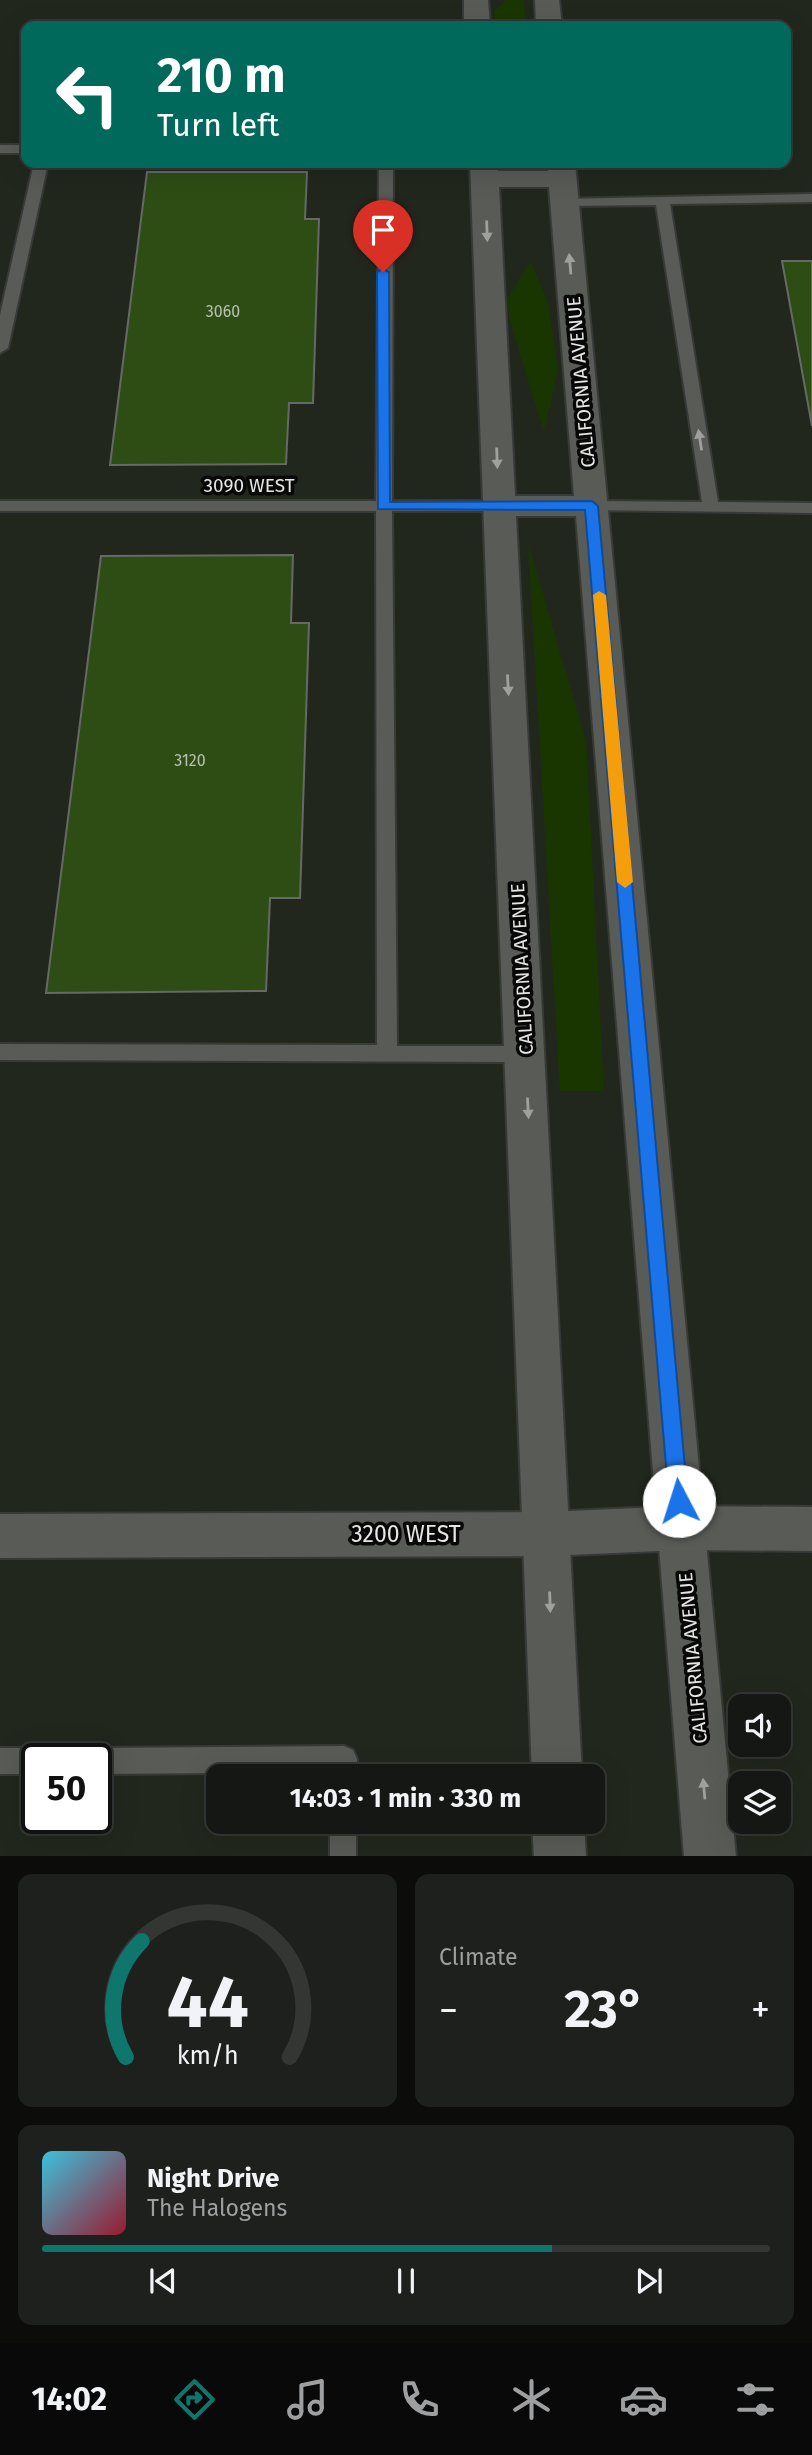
<!DOCTYPE html>
<html lang="en">
<head>
<meta charset="utf-8">
<style>
  :root { --surface:#151714; --page:#1e201d; --text:#f1f3f6; --muted:#9d9fa0; --line:#343634; --accent:#0f766e }
  body { margin:0; font-family:"Fira Sans",sans-serif; background:var(--page); color:var(--text); height:100vh; display:flex; flex-direction:column; font-size:26px; white-space:nowrap }
  * { box-sizing:border-box; margin:0 }
  p { font-size:23px; color:var(--muted) }
  .icon { flex:none; width:38px; height:38px; fill:none; stroke:currentColor; stroke-width:2; stroke-linecap:round; stroke-linejoin:round }
  .map { position:relative; height:1856px; overflow:hidden }
  .panel { display:flex; flex-direction:column; gap:18px; padding:18px; background:#0c0d0b; flex:1 }
  .panel>* { flex:none }
  .hud { position:absolute; left:21px; top:21px; width:770px; height:147px; border-radius:14px; box-shadow:0 7px 28px #0002,0 0 0 2px var(--line); background:#00695c; color:#fff; overflow:hidden }
  .buttons { position:absolute; left:728px; top:1694px; display:grid; gap:14px }
  .buttons a { display:grid; place-items:center; width:63px; height:63px; border-radius:14px; background:var(--surface); box-shadow:0 7px 28px #0002,0 0 0 2px var(--line); font-size:35px }
  .speed { position:absolute; left:21px; top:1743px; display:flex; gap:14px; font-size:35px; font-weight:700; text-align:center }
  .speed>* { display:grid; place-content:center; width:91px; height:91px; border-radius:50%; background:var(--surface); box-shadow:0 7px 28px #0002,0 0 0 2px var(--line); line-height:1 }
  .speed .limit { border:4px solid #111; border-radius:10px; background:#fff; color:#111 }
  .pin { position:absolute; display:grid; place-items:center; width:60px; height:60px; color:#fff; margin:-72px -30px; border-radius:50% 50% 50% 0; rotate:-45deg; box-shadow:0 0 7px #0007 }
  .pin .icon { rotate:45deg }
  .me { position:absolute; width:77px; margin:-38px; rotate:355deg; stroke-linejoin:round; filter:drop-shadow(0 0 5px #0008) }
  .turn { display:flex; align-items:center; gap:24px; height:147px; padding:0 21px; font-size:32px }
  .turn .icon { width:91px; height:91px; stroke-width:2.5 }
  .turn b { display:block; font-size:49px; line-height:60px }
  .big { font-size:52px; font-weight:700; line-height:1.1 }
  .panel .widget { flex:1; display:flex; flex-direction:column; justify-content:center; gap:10px; min-width:0; padding:0 24px; border-radius:14px; background:var(--page) }
  .panel .dial { align-items:center; gap:0 }
  .dial svg { height:182px; overflow:visible; fill:none; stroke:var(--line); stroke-width:7; stroke-linecap:round; text-anchor:middle }
  .dial text { fill:var(--text); stroke:none }
  .song { display:flex; align-items:center; gap:21px }
  .cover { width:84px; height:84px; border-radius:10px; background:linear-gradient(135deg,hsl(190 70% 55%),hsl(350 70% 35%)) }
  .played { height:7px; border-radius:4px; background:linear-gradient(90deg,var(--accent) 70%,var(--line) 70%) }
  .keys { display:flex; justify-content:space-around; direction:ltr }
  .heat { display:flex; justify-content:space-between; align-items:center; font-size:38px; direction:ltr }
  .panel .tiles { flex:1; display:grid; gap:18px; grid-template-columns:1fr 1fr }
  .widget:last-child { grid-column:span 2 }
  .trip { position:absolute; left:206px; top:1764px; width:399px; height:70px; border-radius:14px; background:var(--surface); box-shadow:0 7px 28px #0002,0 0 0 2px var(--line); font-weight:700; line-height:70px; text-align:center }
  .tab-bar { display:flex; height:112px; justify-content:space-around; align-items:center; background:#080908; color:var(--muted) }
  .tab-bar .icon { width:49px; height:49px }
  .tab-bar .current { color:var(--accent) }
  .tab-bar b { font-size:32px; color:var(--text) }
  .map>svg:first-child { display:block }
  .built { fill:#22271e; fill-rule:evenodd }
  .green { fill:#1a3600 }
  .building { fill:#2d4d15; stroke:#666965; stroke-width:2 }
  .lines { fill:none; stroke-linecap:round; stroke-linejoin:round }
  .service-casing { stroke:#383a37; stroke-width:4 }
  .minor-casing { stroke:#383a37; stroke-width:4 }
  .secondary-casing { stroke:#383a37; stroke-width:4 }
  .service { fill:#595b57; fill-rule:evenodd }
  .minor { fill:#595b57; fill-rule:evenodd }
  .secondary { fill:#595b57; fill-rule:evenodd }
  .oneway { fill:#a0a19e }
  .route { fill:#1a73e8; stroke:#114b97; stroke-width:2 }
  .slow { fill:#f59e0b }
  .labels { text-anchor:middle; dominant-baseline:central; stroke-width:7; stroke-linejoin:round; paint-order:stroke }
  .number-label { font-size:16px; fill:#b8c0b1 }
  .street-label { font-size:19px; fill:#e6e7e5; stroke:#070807 }
  .near-street-label { font-size:23px; fill:#e6e7e5; stroke:#070807 }
</style>
</head>
<body>
<div class="map">
<svg width="812" height="1857" viewBox="0 0 812 1857">
  <rect width="100%" height="100%" fill="#1c1f1b"/>
  <path class="built" d="M0 0H812V1856H0ZM26 26H786V163H26ZM740 1706H779V1745H740ZM37 1759H96V1818H37ZM219 1776H593V1822H219ZM740 1783H779V1822H740Z"/>
  <g class="green">
    <path d="M506 0H524L526 26H495L494 11Z"/>
    <path d="M531 261 548 303 558 370 544 432 510 321 507 299Z"/>
    <path d="M528 543 586 741 604 1091H560Z"/>
  </g>
  <g class="building">
    <path d="M147 172H307L305 219H319L313 403H289L286 464 110 465Z"/>
    <path d="M782 261H812V426Z"/>
    <path d="M293 555 291 623H309L300 898H270L266 991 46 993 101 556Z"/>
  </g>
  <g class="lines">
    <defs>
      <g id="service">
        <rect x="0" y="145" width="26" height="8"/>
        <path d="M34 163H48L8 348 0 353V315Z"/>
        <path d="M379 163H393L392 501H499L507 506 499 511H392L397 1046H526L533 1048 536 1054 533 1060 526 1062 0 1060V1044L377 1045 376 511H0V501H376Z"/>
        <path d="M812 194V202L670 204 718 502 812 503V513L586 510V502L592 501 702 502 656 205 565 206 558 202 560 199Z"/>
        <path d="M344 1746 353 1750 357 1759V1776H331V1772L96 1774V1759H84L87 1752 96 1748Z"/>
        <path d="M0 1748H37L46 1752 49 1759H37V1774H0Z"/>
        <rect x="330" y="1822" width="26" height="35"/>
      </g>
      <path id="minor" d="M681 1506 812 1507V1551L681 1550 547 1556 0 1558V1514L547 1512Z"/>
      <g id="secondary">
        <path d="M464 0H488L490 26H464Z"/>
        <path d="M535 0H559L562 26H536Z"/>
        <path d="M470 163H498V171H548L547 163H575L736 1857H684L576 516H516L582 1776H532ZM499 187H549L574 496H515Z"/>
        <path d="M532 1822H584L586 1857H534Z"/>
      </g>
    </defs>
    <use href="#service" class="service-casing"/>
    <use href="#minor" class="minor-casing"/>
    <use href="#secondary" class="secondary-casing"/>
    <use href="#service" class="service"/>
    <use href="#minor" class="minor"/>
    <use href="#secondary" class="secondary"/>
  </g>
  <defs><path id="oneway-solid" d="M-6-.8H1V-3.2L6.5 0L1 3.2V.8H-6Z" transform="scale(1.75)"/></defs>
  <g class="oneway">
    <use href="#oneway-solid" transform="translate(487 231) rotate(88)"/>
    <use href="#oneway-solid" transform="translate(570 264) rotate(-95)"/>
    <use href="#oneway-solid" transform="translate(700 440) rotate(-99)"/>
    <use href="#oneway-solid" transform="translate(497 458) rotate(88)"/>
    <use href="#oneway-solid" transform="translate(508 685) rotate(87)"/>
    <use href="#oneway-solid" transform="translate(528 1108) rotate(87)"/>
    <use href="#oneway-solid" transform="translate(550 1602) rotate(88)"/>
    <use href="#oneway-solid" transform="translate(704 1789) rotate(-95)"/>
  </g>
  <path class="route" d="M383 269 389 272 390 502 592 501 598 506 688 1501 685 1507 679 1510 672 1507 669 1501 585 510 378 509 377 272Z"/>
  <path class="slow" d="M599 591 606 595 633 882 625 888 617 882 593 595Z"/>
  <g class="labels">
    <g class="number-label">
      <text x="223" y="311">3060</text>
      <text x="190" y="760">3120</text>
    </g>
    <g class="street-label">
      <text transform="translate(581 382) rotate(-95)">CALIFORNIA AVENUE</text>
      <text x="249" y="485">3090 WEST</text>
      <text transform="translate(522 969) rotate(-93)">CALIFORNIA AVENUE</text>
      <text transform="translate(693 1658) rotate(-95)">CALIFORNIA AVENUE</text>
    </g>
    <g class="near-street-label">
      <text x="406" y="1534">3200 WEST</text>
    </g>
  </g>
</svg>
<div class="buttons">
<a><svg class="icon" aria-label="sound" viewBox="0 0 24 24"><path d="M4 9h4l5-4v14l-5-4H4zM17 9q2 3 0 6"/></svg></a>
<a><svg class="icon" aria-label="layers" viewBox="0 0 24 24"><path d="M12 4l9 5-9 5-9-5zM3 14l9 5 9-5"/></svg></a>
</div>
<div class="speed"><div class="limit">50</div></div>
<div class="pin" style="left:383px;top:272px;background:#d93025"><svg class="icon" aria-label="arrive" viewBox="0 0 24 24"><path d="M6 21V4h12l-3 4 3 4H6"/></svg></div>
<svg class="me" style="left:679px;top:1501px" viewBox="-20 -20 40 40"><circle r="19" fill="#fff"/><path d="M0-13L10 11 0 6-10 11z" fill="#1a73e8"/></svg>
<div class="trip">14:03 · 1 min · 330 m</div>
<div class="hud">
<div class="turn"><svg class="icon" aria-label="left" viewBox="0 0 24 24"><path d="M17 20v-9H6M10 6l-5 5 5 5"/></svg><div><b>210 m</b>Turn left</div></div>
</div>
</div>
<section class="panel">
<div class="tiles">
<div class="widget dial"><svg viewBox="0 0 100 80">
<path d="M14 69A42 42 0 1 1 86 69"/>
<path d="M14 69A42 42 0 0 1 21 18" stroke="#0f766e"/>
<text x="50" y="56" font-size="32" font-weight="700">44</text>
<text x="50" y="72" font-size="11">km/h</text>
</svg></div>
<div class="widget"><p>Climate</p>
<div class="heat"><a>−</a><b class="big">23°</b><a>+</a></div>
</div>
<div class="widget">
<div class="song"><i class="cover"></i><div><b>Night Drive</b><p>The Halogens</p></div></div>
<div class="played"></div>
<div class="keys"><svg class="icon" aria-label="previous" viewBox="0 0 24 24"><path d="M18 5L8 12l10 7zM5 5v14"/></svg><svg class="icon" aria-label="pause" viewBox="0 0 24 24"><path d="M8 5v14M16 5v14"/></svg><svg class="icon" aria-label="next" viewBox="0 0 24 24"><path d="M6 5l10 7-10 7zM19 5v14"/></svg></div>
</div>
</div>
</section>
<nav class="tab-bar">
<b>14:02</b>
<svg class="icon current" aria-label="directions" viewBox="0 0 24 24"><path d="M12 3l9 9-9 9-9-9zM9 14v-3h6M13 9l2 2-2 2"/></svg>
<svg class="icon" aria-label="music" viewBox="0 0 24 24"><path d="M9 18V5l10-2v13"/><circle cx="6" cy="18" r="3"/><circle cx="16" cy="16" r="3"/></svg>
<svg class="icon" aria-label="phone" viewBox="0 0 24 24"><path d="M5 4h4l2 5-3 2q2 4 5 5l2-3 5 2v4C11 20 4 13 5 4z"/></svg>
<svg class="icon" aria-label="climate" viewBox="0 0 24 24"><path d="M12 3v18M4 7l16 10M4 17L20 7"/></svg>
<svg class="icon" aria-label="car" viewBox="0 0 24 24"><path d="M5 17H2v-5l4-1 3-4h7l3 4 3 1v5h-3M9 17h6M6 11h13"/><circle cx="7" cy="17" r="2"/><circle cx="17" cy="17" r="2"/></svg>
<svg class="icon" aria-label="filters" viewBox="0 0 24 24"><path d="M4 7h16M4 17h16"/><circle cx="9" cy="7" r="2"/><circle cx="15" cy="17" r="2"/></svg>
</nav>
</body>
</html>
